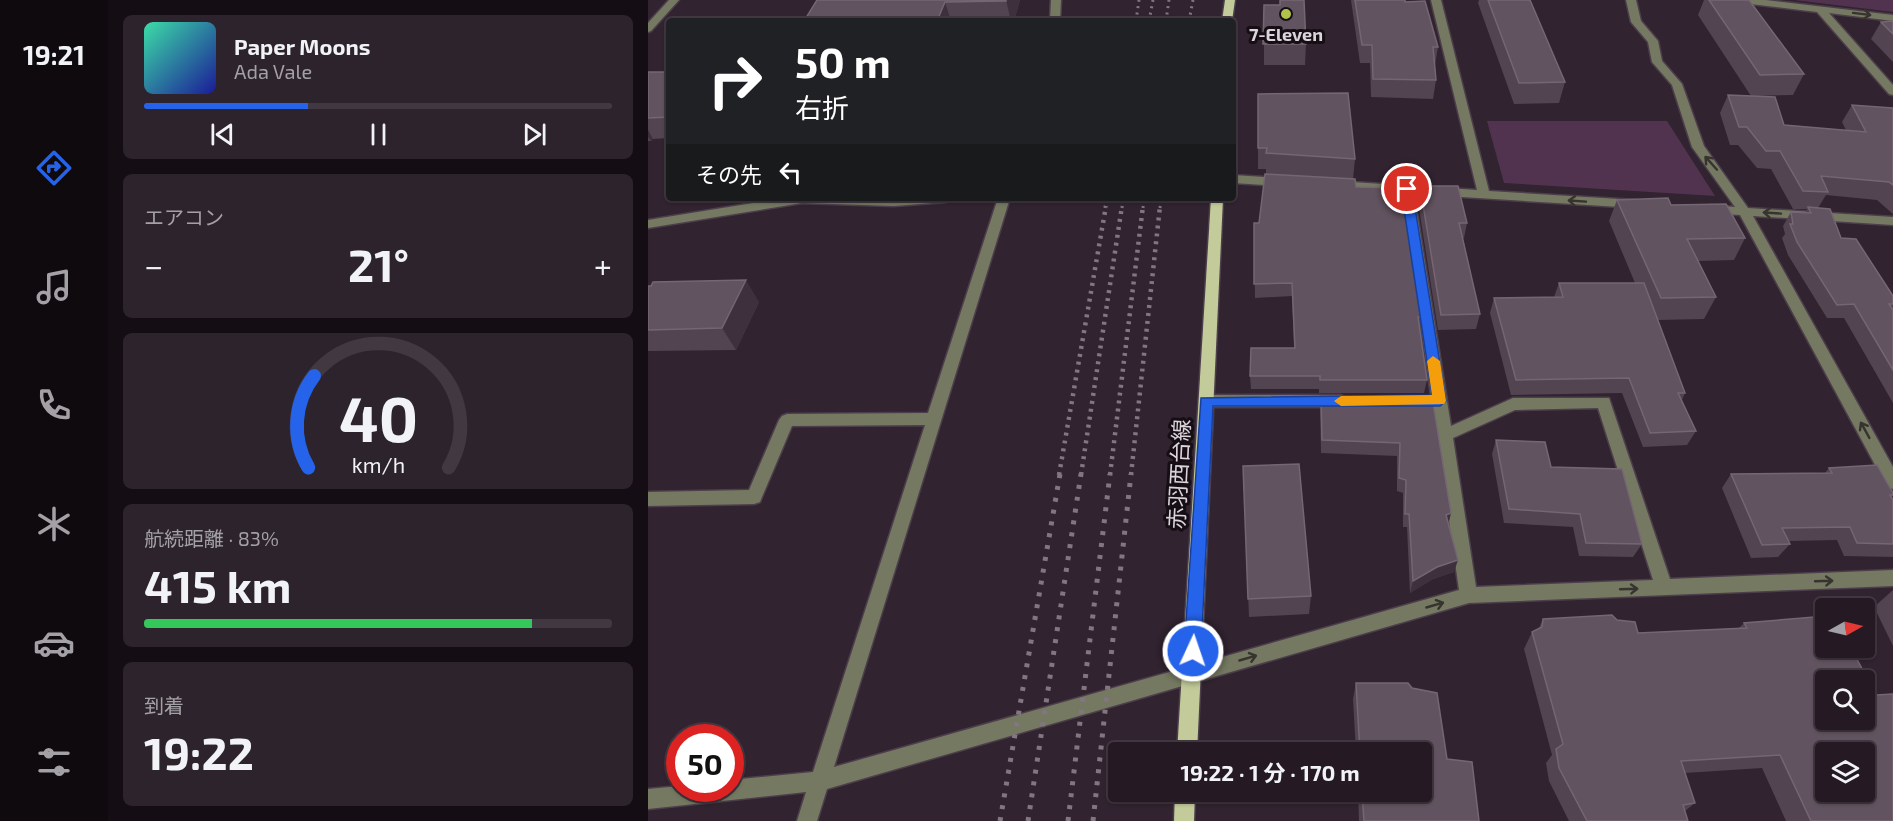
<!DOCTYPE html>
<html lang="ja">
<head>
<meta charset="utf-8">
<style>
  :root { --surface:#251a24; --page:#2d232c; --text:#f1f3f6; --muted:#a3a1a6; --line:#423841; --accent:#2563eb }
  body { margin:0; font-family:"Exo 2","Noto Sans JP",sans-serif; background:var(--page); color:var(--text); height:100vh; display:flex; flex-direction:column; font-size:22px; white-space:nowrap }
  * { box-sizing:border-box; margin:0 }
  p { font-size:20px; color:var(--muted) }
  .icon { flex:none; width:33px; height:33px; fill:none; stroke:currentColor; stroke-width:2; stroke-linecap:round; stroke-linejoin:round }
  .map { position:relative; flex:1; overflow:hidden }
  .drawer { display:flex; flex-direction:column; gap:15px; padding:15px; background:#140e14; width:540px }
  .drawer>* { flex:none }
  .banner { position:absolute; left:18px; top:18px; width:570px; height:183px; border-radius:6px; box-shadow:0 2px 4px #0004,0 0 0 2px var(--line); background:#202124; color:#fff; overflow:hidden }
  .needle { width:39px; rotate:82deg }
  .tools { position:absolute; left:1167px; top:598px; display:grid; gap:12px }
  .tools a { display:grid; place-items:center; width:60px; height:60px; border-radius:6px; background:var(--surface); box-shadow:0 2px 4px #0004,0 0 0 2px var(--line); font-size:30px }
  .speed { position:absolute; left:18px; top:724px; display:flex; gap:12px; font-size:30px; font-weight:700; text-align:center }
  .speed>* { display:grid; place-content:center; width:78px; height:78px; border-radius:50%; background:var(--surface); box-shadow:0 2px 4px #0004,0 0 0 2px var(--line); line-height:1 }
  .speed .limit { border:9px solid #d22; background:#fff; color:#111 }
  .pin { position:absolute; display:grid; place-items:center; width:51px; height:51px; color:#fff; margin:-26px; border:3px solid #fff; border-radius:50%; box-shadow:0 2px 6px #0007 }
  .me { position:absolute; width:66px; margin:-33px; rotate:3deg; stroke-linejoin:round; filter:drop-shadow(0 0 4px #0008) }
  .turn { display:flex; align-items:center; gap:21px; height:126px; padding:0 30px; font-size:27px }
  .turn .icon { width:78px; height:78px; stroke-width:2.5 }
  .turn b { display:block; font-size:42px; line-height:51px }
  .then { display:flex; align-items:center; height:57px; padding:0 30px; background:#0003; gap:12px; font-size:22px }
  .big { font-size:45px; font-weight:700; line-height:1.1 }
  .drawer .tile { flex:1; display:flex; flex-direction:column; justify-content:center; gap:9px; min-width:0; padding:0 21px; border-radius:9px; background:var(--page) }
  .drawer .dial { align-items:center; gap:0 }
  .dial svg { height:156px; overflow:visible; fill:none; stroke:var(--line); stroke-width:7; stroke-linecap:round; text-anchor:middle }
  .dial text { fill:var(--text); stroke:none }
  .song { display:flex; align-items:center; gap:18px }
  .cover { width:72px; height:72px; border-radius:9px; background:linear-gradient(135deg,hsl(160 70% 55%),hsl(240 70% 35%)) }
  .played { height:6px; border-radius:3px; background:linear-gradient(90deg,var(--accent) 35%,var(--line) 35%) }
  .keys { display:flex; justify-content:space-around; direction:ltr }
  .heat { display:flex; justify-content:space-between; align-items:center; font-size:33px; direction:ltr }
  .charge { height:9px; border-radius:4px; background:linear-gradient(90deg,#34c759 83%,var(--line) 0) }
  .trip { position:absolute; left:460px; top:742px; width:324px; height:60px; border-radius:6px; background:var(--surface); box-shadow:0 2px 4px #0004,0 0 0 2px var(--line); font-weight:700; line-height:60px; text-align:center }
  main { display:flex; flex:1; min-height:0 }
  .tabs { display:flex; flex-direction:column; width:108px; justify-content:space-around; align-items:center; background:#0f0a0e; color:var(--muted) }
  .tabs .icon { width:42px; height:42px }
  .tabs .current { color:var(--accent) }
  .tabs b { font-size:27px; color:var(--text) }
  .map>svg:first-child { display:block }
  .green { fill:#51334f }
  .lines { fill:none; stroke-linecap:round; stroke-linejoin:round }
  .minor-casing { stroke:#4c3f4b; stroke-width:3 }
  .major-casing { stroke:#4c3f4b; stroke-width:3 }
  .minor { fill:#757961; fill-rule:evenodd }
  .major { fill:#c2cb99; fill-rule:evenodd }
  .rail-far2 { stroke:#827681; stroke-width:3; stroke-dasharray:2 4.5; stroke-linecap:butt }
  .rail-far1 { stroke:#827681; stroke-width:4.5; stroke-dasharray:3 5; stroke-linecap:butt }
  .rail { stroke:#827681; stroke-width:5; stroke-dasharray:4 8; stroke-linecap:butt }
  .wall { fill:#524450 }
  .shaded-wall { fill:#3f303d }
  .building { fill:#61535f; stroke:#746773; stroke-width:1.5; fill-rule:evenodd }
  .oneway { stroke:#373430 }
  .route { fill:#2563eb; stroke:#184099; stroke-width:1.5 }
  .slow { fill:#f59e0b }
  .poi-dot { fill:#b3c24b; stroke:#150f15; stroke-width:2 }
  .labels { text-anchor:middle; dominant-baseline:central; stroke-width:6; stroke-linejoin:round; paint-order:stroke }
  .far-poi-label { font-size:18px; font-weight:bold; fill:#dcd3db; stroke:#150f15 }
  .street-label { font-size:22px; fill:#dcd3db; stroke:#150f15 }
</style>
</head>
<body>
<main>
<nav class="tabs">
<b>19:21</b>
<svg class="icon current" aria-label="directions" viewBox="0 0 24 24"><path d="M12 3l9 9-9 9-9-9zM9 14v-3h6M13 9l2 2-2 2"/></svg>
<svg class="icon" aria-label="music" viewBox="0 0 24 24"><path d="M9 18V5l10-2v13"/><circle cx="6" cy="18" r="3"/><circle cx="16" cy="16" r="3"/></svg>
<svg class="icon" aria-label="phone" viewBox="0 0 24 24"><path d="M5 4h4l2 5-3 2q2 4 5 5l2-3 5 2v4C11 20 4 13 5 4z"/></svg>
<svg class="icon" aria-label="climate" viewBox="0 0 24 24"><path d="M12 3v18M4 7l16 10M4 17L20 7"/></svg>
<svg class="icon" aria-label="car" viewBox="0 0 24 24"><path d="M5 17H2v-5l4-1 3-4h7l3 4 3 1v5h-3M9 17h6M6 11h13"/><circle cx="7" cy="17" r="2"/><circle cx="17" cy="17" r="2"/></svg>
<svg class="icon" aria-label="filters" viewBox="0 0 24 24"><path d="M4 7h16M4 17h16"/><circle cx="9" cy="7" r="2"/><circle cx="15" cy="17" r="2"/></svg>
</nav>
<section class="drawer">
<div class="tile">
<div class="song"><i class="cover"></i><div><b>Paper Moons</b><p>Ada Vale</p></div></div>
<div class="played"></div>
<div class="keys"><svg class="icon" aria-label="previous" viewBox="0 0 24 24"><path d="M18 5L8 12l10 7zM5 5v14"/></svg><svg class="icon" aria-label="pause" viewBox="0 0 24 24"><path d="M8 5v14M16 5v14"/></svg><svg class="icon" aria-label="next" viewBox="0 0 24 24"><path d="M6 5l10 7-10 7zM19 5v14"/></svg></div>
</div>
<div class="tile"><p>エアコン</p>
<div class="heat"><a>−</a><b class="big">21°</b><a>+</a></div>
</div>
<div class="tile dial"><svg viewBox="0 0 100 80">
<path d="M14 69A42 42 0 1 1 86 69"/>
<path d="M14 69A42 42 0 0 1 17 22" stroke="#2563eb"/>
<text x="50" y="56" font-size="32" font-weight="700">40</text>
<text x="50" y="72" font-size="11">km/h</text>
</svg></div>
<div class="tile"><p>航続距離 · 83%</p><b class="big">415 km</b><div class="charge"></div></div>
<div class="tile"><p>到着</p><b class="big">19:22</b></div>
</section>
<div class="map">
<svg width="1245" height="821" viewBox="0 0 1245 821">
  <rect width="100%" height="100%" fill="#312330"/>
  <g class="green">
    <path d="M1146 0H1245V12Z"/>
    <path d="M839 121H1019L1067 196 856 183Z"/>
  </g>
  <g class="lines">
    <defs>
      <g id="minor">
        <path d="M21 0H31L3 31 0 32V23Z"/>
        <path d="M403 0H413L412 21H402Z"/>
        <path d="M783 0H793L841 191 988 200 994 204 988 208 766 194 803 426 865 398H961L1022 579 1245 570V586L821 603 179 789 169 821H149L158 792 0 809V789L32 786V789H82V780L165 772 277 425 144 426 114 497 112 502 106 504 0 506V492L101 490 131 420 134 416 139 414 280 413 350 198H362L186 767 811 590 754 193 688 189 682 185 688 181 829 190ZM950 408 1005 580 828 587 805 438 867 410Z"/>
        <path d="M978 0H988L993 21 1010 41 1014 61 1034 84 1056 146 1100 208 1245 217V225L1105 216 1245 467V489L1239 487 1092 215 1062 213 1056 209 1062 205 1087 207 1044 147 1024 85 1004 62 1000 42 983 22Z"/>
        <path d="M1089 0H1118L1245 15V21L1181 13 1245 85V95L1241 94 1169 12 1094 3Z"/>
        <path d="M585 175 634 178 640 182 634 186 585 183Z"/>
        <path d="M136 198H304L298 202 246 206 154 203 0 228V220Z"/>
        <path d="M558 395H692L697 397 699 401 697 405 692 407H558L553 405 551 401 553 397Z"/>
      </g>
      <g id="major">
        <path d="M577 0H587L584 21H574Z"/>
        <path d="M563 198H575L549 753H529Z"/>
        <path d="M527 792H547L546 821H526Z"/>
      </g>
    </defs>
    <use href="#minor" class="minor-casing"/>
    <use href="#major" class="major-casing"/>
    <use href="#minor" class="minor"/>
    <use href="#major" class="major"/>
    <g class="rail-far2">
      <path d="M488 21 491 0"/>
      <path d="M501 21 505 0"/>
      <path d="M518 21 521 0"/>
      <path d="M541 21 545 0"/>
      <path d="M457 208 459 198"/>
      <path d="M474 208 475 198"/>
      <path d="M495 208 496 198"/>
      <path d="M512 208 513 198"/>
    </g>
    <g class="rail-far1">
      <path d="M411 475 458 206"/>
      <path d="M433 475 474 206"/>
      <path d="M462 475 495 206"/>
      <path d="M483 475 512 206"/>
    </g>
    <g class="rail">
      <path d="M352 821 412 474"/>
      <path d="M380 821 433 474"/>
      <path d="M420 821 462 474"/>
      <path d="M445 821 483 474"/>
    </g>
  </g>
  <g class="wall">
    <path d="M169 0H372L366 21H156Z"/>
    <path d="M703 0H757L790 47 787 65 788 80 785 99 723 97 722 63H712Z"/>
    <path d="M831 0H882L917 82 911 103 866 104 830 3Z"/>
    <path d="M1056 0H1101L1156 74 1145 95 1103 96 1050 15Z"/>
    <path d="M616 5H631L658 44 657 65H616Z"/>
    <path d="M1245 21V62L1223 39 1233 22Z"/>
    <path d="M0 72H21V138L5 139 3 141H0Z"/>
    <path d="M610 94 707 159 705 179 708 187 774 317 772 328 779 380 776 393H671V389H603L602 376 646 348 644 296 607 298 606 223H611L618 174V169H610Z"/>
    <path d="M1080 95 1136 125 1198 130 1194 122 1204 105 1245 108V214L1229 200 1178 195 1170 208 1193 238 1245 296V403L1196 318H1179L1140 255 1134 238 1137 234 1135 226 1143 212 1157 213 1159 209H1145L1123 169 1109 168 1090 145H1082L1072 113Z"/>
    <path d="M772 186 819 223 816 238H815L832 314 828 329 790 330 770 202Z"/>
    <path d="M969 200 1023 205 1097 238 1086 260 1050 261 1068 297 1056 319 1010 320 1037 393 1034 400 1048 431 1039 445 995 447 974 393 863 395 842 313 846 298 906 297 911 283H987L961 221Z"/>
    <path d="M0 286 111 302 88 350 0 351Z"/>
    <path d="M673 396 784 397 806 572 785 579 762 593 759 527H755V493L749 491V456L673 453 672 409Z"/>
    <path d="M848 440 903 467 994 544 985 557 931 556 925 527 856 523 844 454Z"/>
    <path d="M595 466 663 596 661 614 601 617Z"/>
    <path d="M1181 468 1245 493V496L1244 497 1245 500V557L1196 556 1189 540 1140 541 1142 544 1130 557 1103 558 1074 488 1083 474 1177 473Z"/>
    <path d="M1245 590V646L1226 607Z"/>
    <path d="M895 619 969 620 990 633 1091 628 1096 623 1245 821H1138L1114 768 1037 773 1047 803 1037 811 1040 821H921L901 781 898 763 904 755 876 649 884 632 890 630Z"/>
    <path d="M708 683 799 759 831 821H711L710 792H774V753H708L705 699Z"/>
  </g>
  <g class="shaded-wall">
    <path d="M358 0H372L366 21H363Z"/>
    <path d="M297 2 303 21H289Z"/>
    <path d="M0 130 5 139 3 141 0 137Z"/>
    <path d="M98 280 111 302 88 350 74 328Z"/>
    <path d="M803 513 800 526 798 515Z"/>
    <path d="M810 560 806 572 785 579 762 593 765 581 789 567Z"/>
  </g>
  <g class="building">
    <path d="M169 0H358V1L297 2 289 21H156Z"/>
    <path d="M632 0H656L658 44H615L616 5H632Z"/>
    <path d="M707 0H757V2L777 1 790 47H785L788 80 725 79 724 45H714Z"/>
    <path d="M840 0H882L917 82 871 83Z"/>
    <path d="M1061 0H1101L1156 74 1112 75Z"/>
    <path d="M1245 21V34L1233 22Z"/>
    <path d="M0 72H21V117L0 118Z"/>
    <path d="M700 93 707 159 618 153 619 148H610V94Z"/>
    <path d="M1080 95 1127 97 1136 125 1218 132 1204 105 1245 108V185L1241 182 1173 176 1180 192 1155 191 1132 151H1118L1099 127H1091Z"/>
    <path d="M617 174 707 179 708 187 755 188 774 317H770L779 380H672V376H602L603 348H647L644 283 606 284V223H611Z"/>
    <path d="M772 186H810L819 223H811L832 314 793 315Z"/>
    <path d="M1020 198 1023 205 1078 204 1097 238 1039 239 1068 297 1013 298 969 200Z"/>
    <path d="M1160 207 1182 209 1193 238 1208 239 1245 296V304H1241L1245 310V370L1206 304 1189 305 1149 242 1142 224H1145L1143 212 1163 213Z"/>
    <path d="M98 280 74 328 0 330V286H3L5 282Z"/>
    <path d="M911 283H996L1037 393H1030L1048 431 1002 433 981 378 868 380 846 298 915 297Z"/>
    <path d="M673 396 784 397 803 513 798 515 810 560 789 567 765 581 761 514H757L758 480 751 478 752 443 674 440Z"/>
    <path d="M848 440 897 442 903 467 974 469 994 544 938 543 932 514 861 509Z"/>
    <path d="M651 464 663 596 600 599 595 466Z"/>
    <path d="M1229 465 1245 493V495H1242L1245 500V544L1209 543 1202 527 1134 528 1142 544 1114 545 1083 474 1184 473 1181 468Z"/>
    <path d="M964 615 969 620 987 622 990 633 1099 628 1096 623 1178 616V648H1203L1228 695 1245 694V821H1163L1132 755 1033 761 1047 803 1035 805 1040 821H939L911 768 908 749 915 744 884 632 894 627 895 619ZM1178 681H1216V720H1178ZM1178 753H1216V792H1178Z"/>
    <path d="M708 683H760L764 688 789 693 799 759 824 762 831 821H716L714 792H774V753H712Z"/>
  </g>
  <defs><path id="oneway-shaft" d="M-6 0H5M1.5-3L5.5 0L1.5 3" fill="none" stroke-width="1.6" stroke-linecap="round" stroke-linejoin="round" transform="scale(1.5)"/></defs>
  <g class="oneway">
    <use href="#oneway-shaft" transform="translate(1214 14) rotate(7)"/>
    <use href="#oneway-shaft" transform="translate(1063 163) rotate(-132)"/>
    <use href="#oneway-shaft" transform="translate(929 201) rotate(-176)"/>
    <use href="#oneway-shaft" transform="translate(1124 213) rotate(-176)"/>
    <use href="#oneway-shaft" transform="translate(1217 430) rotate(-119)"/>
    <use href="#oneway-shaft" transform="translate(1176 581) rotate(-2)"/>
    <use href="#oneway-shaft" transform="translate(981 589) rotate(-2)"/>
    <use href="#oneway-shaft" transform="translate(787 605) rotate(-16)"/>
    <use href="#oneway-shaft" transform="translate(600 658) rotate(-16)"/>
  </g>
  <path class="route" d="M759 186 764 189 798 401 792 406H565L553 651 551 657 545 659 539 657 536 651 553 398 784 395 753 189Z"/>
  <path class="slow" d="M785 356 792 361 798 401 796 404 693 406 686 401 693 396 784 395 779 361Z"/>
  <circle class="poi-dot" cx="638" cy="14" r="6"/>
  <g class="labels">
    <g class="far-poi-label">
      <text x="638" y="34">7-Eleven</text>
    </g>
    <g class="street-label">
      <text transform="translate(530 474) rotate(-87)">赤羽西台線</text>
    </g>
  </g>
</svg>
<div class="tools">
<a><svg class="needle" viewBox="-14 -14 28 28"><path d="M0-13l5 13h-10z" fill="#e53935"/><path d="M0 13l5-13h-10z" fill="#a3a1a6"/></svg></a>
<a><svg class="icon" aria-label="search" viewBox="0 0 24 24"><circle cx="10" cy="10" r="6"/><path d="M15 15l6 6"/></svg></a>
<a><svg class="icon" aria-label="layers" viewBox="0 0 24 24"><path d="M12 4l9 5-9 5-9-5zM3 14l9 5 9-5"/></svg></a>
</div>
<div class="speed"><div class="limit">50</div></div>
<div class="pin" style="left:759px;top:189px;background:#d93025"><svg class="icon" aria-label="arrive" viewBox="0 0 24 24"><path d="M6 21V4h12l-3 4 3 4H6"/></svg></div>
<svg class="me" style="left:545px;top:651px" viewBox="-20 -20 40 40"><circle r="17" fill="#2563eb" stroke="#fff" stroke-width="3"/><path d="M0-11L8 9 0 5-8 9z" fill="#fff"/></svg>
<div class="trip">19:22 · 1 分 · 170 m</div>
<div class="banner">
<div class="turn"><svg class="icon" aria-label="right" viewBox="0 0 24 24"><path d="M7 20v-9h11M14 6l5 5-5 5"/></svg><div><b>50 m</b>右折</div></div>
<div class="then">その先<svg class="icon" aria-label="left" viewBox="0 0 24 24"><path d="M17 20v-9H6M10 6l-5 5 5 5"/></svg></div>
</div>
</div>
</main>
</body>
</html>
